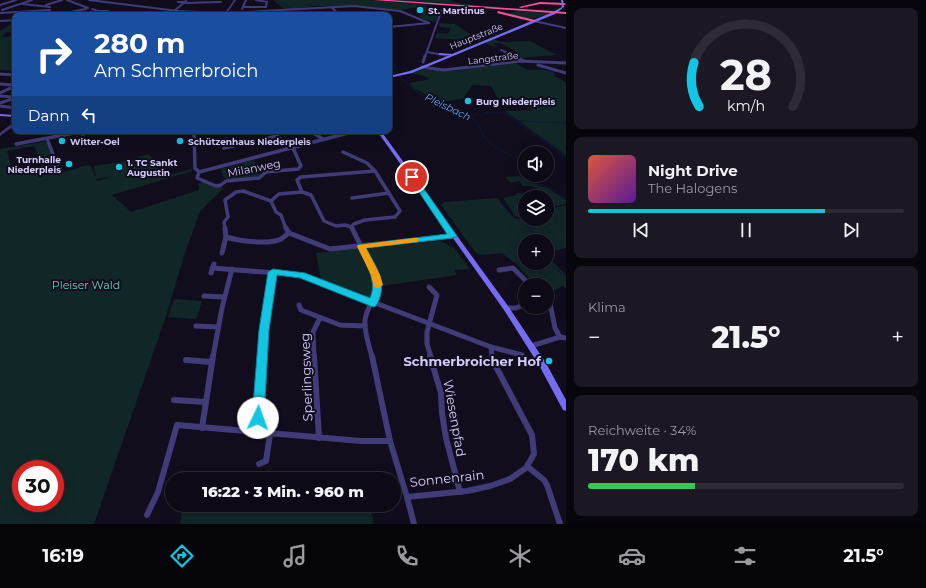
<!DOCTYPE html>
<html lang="de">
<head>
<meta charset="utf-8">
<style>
  :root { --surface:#0d0a16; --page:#1b1823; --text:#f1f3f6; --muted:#9a9aa1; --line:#2d2b35; --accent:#12c6e3 }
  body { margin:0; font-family:Montserrat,sans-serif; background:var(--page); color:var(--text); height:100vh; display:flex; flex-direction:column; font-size:15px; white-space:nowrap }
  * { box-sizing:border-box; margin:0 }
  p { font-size:13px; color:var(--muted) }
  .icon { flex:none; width:22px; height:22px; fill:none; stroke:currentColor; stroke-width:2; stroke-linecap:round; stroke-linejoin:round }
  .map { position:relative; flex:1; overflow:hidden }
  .panel { display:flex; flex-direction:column; gap:8px; padding:8px; background:#07060c; width:360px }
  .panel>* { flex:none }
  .guide { position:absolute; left:12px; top:12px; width:380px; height:122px; border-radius:8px; box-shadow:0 4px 16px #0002,0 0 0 1px var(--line); background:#1a4fa0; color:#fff; overflow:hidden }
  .tools { position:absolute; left:518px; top:146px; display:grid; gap:8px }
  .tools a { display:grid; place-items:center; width:36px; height:36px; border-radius:50%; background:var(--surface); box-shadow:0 4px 16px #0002,0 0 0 1px var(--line); font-size:20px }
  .speed { position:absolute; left:12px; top:460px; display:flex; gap:8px; font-size:20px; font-weight:700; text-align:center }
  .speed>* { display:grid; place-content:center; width:52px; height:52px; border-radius:50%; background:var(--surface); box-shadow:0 4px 16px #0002,0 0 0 1px var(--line); line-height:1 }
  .speed .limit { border:6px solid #d22; background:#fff; color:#111 }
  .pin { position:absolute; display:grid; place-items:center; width:34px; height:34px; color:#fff; margin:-17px; border:2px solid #fff; border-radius:50%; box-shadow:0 1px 4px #0007 }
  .me { position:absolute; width:44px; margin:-22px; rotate:3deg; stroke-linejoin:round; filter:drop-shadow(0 0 3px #0008) }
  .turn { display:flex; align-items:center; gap:14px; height:84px; padding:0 16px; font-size:18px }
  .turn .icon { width:52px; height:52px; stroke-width:2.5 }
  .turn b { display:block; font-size:28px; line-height:34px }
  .then { display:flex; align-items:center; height:38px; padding:0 16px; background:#0003; gap:8px; font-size:15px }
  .big { font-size:30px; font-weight:800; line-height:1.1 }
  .panel .tile { flex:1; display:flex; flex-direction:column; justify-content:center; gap:6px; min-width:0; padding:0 14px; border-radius:8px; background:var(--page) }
  .panel .dial { align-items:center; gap:0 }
  .dial svg { height:104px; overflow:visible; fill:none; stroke:var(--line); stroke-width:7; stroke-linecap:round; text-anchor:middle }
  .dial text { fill:var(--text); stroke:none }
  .song { display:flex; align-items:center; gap:12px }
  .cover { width:48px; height:48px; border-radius:6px; background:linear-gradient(135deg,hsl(10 70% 55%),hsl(270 70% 35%)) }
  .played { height:4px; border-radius:2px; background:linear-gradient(90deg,var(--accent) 75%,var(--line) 75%) }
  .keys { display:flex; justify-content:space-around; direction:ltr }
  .heat { display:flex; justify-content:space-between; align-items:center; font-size:22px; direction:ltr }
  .charge { height:6px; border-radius:3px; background:linear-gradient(90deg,#34c759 34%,var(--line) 0) }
  .trip { position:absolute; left:165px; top:472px; width:236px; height:40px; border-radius:20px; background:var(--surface); box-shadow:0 4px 16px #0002,0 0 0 1px var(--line); font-weight:800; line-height:40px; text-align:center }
  .tab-bar { display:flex; height:64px; justify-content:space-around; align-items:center; background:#050409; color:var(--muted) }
  .tab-bar .icon { width:28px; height:28px }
  .tab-bar .current { color:var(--accent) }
  .tab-bar b { font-size:18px; color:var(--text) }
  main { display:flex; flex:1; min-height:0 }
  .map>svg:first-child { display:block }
  .green { fill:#112627; fill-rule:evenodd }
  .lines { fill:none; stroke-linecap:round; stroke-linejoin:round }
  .stream { stroke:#0c1a37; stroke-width:1 }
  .minor-far4 { stroke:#413c79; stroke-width:2 }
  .minor-far3 { stroke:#413c79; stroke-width:3 }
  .minor-far2 { stroke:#413c79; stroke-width:3.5 }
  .minor-far1 { stroke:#413c79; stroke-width:5 }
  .minor { stroke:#413c79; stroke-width:6 }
  .tertiary { fill:#413c79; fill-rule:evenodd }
  .secondary { fill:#756cf4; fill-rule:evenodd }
  .motorway { fill:#f25298; fill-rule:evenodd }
  .route { fill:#12c6e3; stroke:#0c8194 }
  .slow { fill:#f59e0b }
  .poi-dot { fill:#12c6e3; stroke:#110d1d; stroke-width:1.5 }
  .labels { text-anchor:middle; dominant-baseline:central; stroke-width:4; stroke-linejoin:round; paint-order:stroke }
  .far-poi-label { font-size:9px; font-weight:bold; fill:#d4cdfb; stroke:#110d1d; text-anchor:start }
  .far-street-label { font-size:9px; fill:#d4cdfb; stroke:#110d1d }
  .far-water-label { font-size:10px; font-style:italic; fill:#64abf3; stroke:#110d1d }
  .street-label { font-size:11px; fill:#d4cdfb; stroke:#110d1d }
  .park-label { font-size:11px; fill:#60d4bc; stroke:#110d1d }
  .near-poi-label { font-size:13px; font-weight:bold; fill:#d4cdfb; stroke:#110d1d; text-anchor:end }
  .near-street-label { font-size:13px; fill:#d4cdfb; stroke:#110d1d }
</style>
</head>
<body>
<main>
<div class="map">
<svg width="566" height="524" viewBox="0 0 566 524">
  <rect width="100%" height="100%" fill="#110d1d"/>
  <g class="green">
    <path d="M273 0H368L438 6H426L401 10 361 6H314L286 10Z"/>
    <path d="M390 0H449L454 1 452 2 459 3 505 8 440 3 441 2 438 3Z"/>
    <path d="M422 7H430L439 13 435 22 419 18 421 15 415 11 425 10Z"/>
    <path d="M518 11 551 13C538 19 521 22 509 13Z"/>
    <path d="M439 23 455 24 480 41 435 38 437 33 448 34 451 28 440 27Z"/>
    <path d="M11 24H13L12 26H15V30L11 31 15 32H6L2 37 15 36V71L0 70V31Z"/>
    <path d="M493 39 501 42 530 41 557 55 518 58 507 52 516 51 500 43H492L497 47H494L483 42Z"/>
    <path d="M514 62C518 64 524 69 528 70 539 71 547 67 556 75L554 76 566 82V155L505 111 532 110 521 103 498 99 491 86 471 85V87L463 99 440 102 413 88 409 83 430 79 424 76 410 73 421 69 454 71Z"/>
    <path d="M48 141 60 173 88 165 91 166 97 181 111 177 96 179 94 166 138 159V157L148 154 158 163 154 165 172 161V163L164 167 173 174 192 169V171L112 195 131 212 199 190 198 184 202 182 224 188 200 211 185 253 166 316 94 524H0V149ZM34 146 43 170 21 175 18 166H11L7 151ZM21 469H55V503H21Z"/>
    <path d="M254 160 260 175 257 177 227 180 223 177 221 169Z"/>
    <path d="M519 176 532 183 548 188 566 200V204L547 208V206L549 207 556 205C543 195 542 185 523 186L519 181 511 183 505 177Z"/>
    <path d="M517 193H521L526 197 525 215 521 218 515 216 503 198 516 195Z"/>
    <path d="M497 198 513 217 517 219H547V210L566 205V248L547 252V241H525V263H547V256L566 275V289L563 286 547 294V285H535L517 265 502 253 482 255 476 253 441 205 444 202Z"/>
    <path d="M440 241 454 248 470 269 454 270 457 275 382 286 378 273 366 250 367 248Z"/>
    <path d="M358 248 374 279 372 297 367 298 321 280 316 253Z"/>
    <path d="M174 299 202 301 196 319 168 317Z"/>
    <path d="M183 505H350L370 507 374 524H180Z"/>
  </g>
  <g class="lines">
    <g class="stream">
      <path d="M276 0 291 8"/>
      <path d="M293 10 301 15"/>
      <path d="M389 62 395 65 398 75 418 93 438 104 471 117 478 123 483 135 493 146 524 162 525 166"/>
      <path d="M457 70 481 67"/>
      <path d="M484 113H505L566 158"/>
      <path d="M471 117 477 114"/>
      <path d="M519 121 566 123"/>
      <path d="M520 122 566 156"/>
      <path d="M525 167 520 172 523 177 556 191 566 199"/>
      <path d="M521 217 525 210"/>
      <path d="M523 221 534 233 528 237 531 241"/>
      <path d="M547 261 566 277"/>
    </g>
    <g class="minor-far4">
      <path d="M67 0 88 8"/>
      <path d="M89 0 178 11 223 13"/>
      <path d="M178 2H186"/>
      <path d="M185 3 221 2"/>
      <path d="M23 4 50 7"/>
      <path d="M0 5 16 0"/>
      <path d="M46 5 62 0"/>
      <path d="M243 7H266L267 2 256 0"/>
      <path d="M331 7 340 15"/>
      <path d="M92 9 102 12"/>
      <path d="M242 9 246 0"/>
      <path d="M2 10 32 0"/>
      <path d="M99 11H107L119 15"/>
      <path d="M174 11 186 1"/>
      <path d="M365 12 370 15"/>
      <path d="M0 13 50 10"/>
      <path d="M228 13 354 6 400 11 429 23"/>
      <path d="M55 15 86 9"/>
      <path d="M0 21 15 20"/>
      <path d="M534 21 566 28"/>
      <path d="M389 27 429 23"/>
      <path d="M501 50 516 57"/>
      <path d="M427 52 449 56"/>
      <path d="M425 57 442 9"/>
    </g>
    <g class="minor-far3">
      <path d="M514 56 524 61"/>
      <path d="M423 62 425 56"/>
      <path d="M538 65 566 73"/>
      <path d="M422 67 444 70 520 61 566 63"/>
      <path d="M0 74 15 75"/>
      <path d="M0 84 15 85"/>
      <path d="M0 93 15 86"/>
      <path d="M0 96 13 97"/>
      <path d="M0 103 15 98"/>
      <path d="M0 106 15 108"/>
      <path d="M81 132 85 131"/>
      <path d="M96 132 100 131"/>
    </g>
    <g class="minor-far2">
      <path d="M194 131 195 168 199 172"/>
      <path d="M310 131 323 139"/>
      <path d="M82 134 100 131"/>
      <path d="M48 141 60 173"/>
      <path d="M16 144 85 131"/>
      <path d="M343 152 367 163 375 171 400 211 395 217 365 220 354 224 351 227 352 229"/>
      <path d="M199 172 197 178 216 186 221 185 226 181 259 178 266 172 298 169 301 166 294 150 277 136 224 148"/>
      <path d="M199 172 352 132"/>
      <path d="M352 198 389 193"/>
      <path d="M351 227 345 225 336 226 324 221 311 195 302 192 297 180 301 177 375 171"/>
      <path d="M225 229 224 222 228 217 225 200 236 192 243 191 271 201"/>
      <path d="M286 229 281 215 276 212 271 201 279 194 302 192"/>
    </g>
    <g class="minor-far1">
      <path d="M286 228 289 233 330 249 453 236"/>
      <path d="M352 228 375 275C380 295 368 302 365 320 364 332 369 345 372 357"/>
      <path d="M226 237C239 241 269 245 281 239 284 237 286 235 289 233"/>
      <path d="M222 253 226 237 225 228"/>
      <path d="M212 268 302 275 491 347 522 355"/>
      <path d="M499 270 513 268 530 285"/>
      <path d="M211 273 214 264"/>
      <path d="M429 287 437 295 427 332V344L431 357"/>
      <path d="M204 296 224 297"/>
      <path d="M547 300 550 303 555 328 560 337"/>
      <path d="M299 305 301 310 340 325 365 326"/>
      <path d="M506 308H516L525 304"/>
      <path d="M196 326 218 327"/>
      <path d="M531 346 560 337 566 338"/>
      <path d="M491 347 492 357"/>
      <path d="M213 357 222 308 232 269"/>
      <path d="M262 357 264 330 273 272"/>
      <path d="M314 357 313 332 320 318"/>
    </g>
    <g class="minor">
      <path d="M314 356 319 438"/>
      <path d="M372 356 390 441 407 497 467 491 490 486 510 479 526 468 534 454 532 435 493 361 492 356"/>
      <path d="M430 356 441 393 442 413 446 438 460 492"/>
      <path d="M186 360 211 362"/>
      <path d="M174 400 206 402"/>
      <path d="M202 428 213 356"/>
      <path d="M257 433 262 356"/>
      <path d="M259 464 266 461 270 434"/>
      <path d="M528 467 544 480 547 485 560 524"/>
      <path d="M407 497 414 524"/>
      <path d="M147 515 158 492 177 425 361 441H390"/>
    </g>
    <g class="tertiary">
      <path d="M234 0H236L227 13H225Z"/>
      <path d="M14 122H15V125L0 136V133Z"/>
    </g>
    <g class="secondary">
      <path d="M561 0H563L564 7 555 14 412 73 389 78V76L410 71 450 55H439V53L452 54 553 12 562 7Z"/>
      <path d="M0 114 15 115V117L0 116Z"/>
      <path d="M377 131H381L508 306 546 363 566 400V411L563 410 540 367 504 310Z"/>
    </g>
    <g class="motorway">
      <path d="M373 0H390L566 12V14Z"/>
      <path d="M540 2 564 3 566 4 564 5 540 4 521 8 519 7Z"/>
      <path d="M498 11 535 20 536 21 534 22 497 13Z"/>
    </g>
  </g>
  <path class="route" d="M412 175 415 176 457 236 453 238 366 248C377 269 389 283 376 306L373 307 300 278 277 275 269 330 264 418 262 422 258 424 254 422 252 418 259 330 268 272 273 269 305 273 370 298C378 280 365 263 357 246L358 245 447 234 409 177Z"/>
  <path class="slow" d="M414 238H417L419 240 417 242 366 248 380 275 383 285 378 288 374 287 371 275 357 246 358 245Z"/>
  <g class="poi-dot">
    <circle cx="420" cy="10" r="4"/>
    <circle cx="468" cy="101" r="4"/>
    <circle cx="62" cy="141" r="4"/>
    <circle cx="180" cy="141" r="4"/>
    <circle cx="69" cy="164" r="4"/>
    <circle cx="119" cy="167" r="4"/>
    <circle cx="549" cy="361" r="4"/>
  </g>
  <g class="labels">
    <g class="far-poi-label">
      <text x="428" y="10">St. Martinus</text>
      <text x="476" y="101">Burg Niederpleis</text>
      <text x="70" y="141">Witter-Oel</text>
      <text x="188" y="141">Schützenhaus Niederpleis</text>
      <text x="61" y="159" text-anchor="end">Turnhalle<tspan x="61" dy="10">Niederpleis</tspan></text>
      <text x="127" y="162">1. TC Sankt<tspan x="127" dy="10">Augustin</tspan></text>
    </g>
    <g class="far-street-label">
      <text transform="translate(476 36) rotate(-22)">Hauptstraße</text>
      <text transform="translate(493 58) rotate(-7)">Langstraße</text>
    </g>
    <g class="far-water-label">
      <text transform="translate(448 107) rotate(26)">Pleisbach</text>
    </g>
    <g class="street-label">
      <text transform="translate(254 168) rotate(-11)">Milanweg</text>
    </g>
    <g class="park-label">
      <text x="86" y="285">Pleiser Wald</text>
    </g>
    <g class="near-poi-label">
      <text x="541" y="361">Schmerbroicher Hof</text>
    </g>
    <g class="near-street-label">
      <text transform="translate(306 377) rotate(-92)">Sperlingsweg</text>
      <text transform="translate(455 418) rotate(80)">Wiesenpfad</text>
      <text transform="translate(447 478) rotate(-6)">Sonnenrain</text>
    </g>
  </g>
</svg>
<div class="tools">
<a><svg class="icon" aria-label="sound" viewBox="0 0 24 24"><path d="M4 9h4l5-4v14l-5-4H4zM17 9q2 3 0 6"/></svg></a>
<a><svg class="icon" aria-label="layers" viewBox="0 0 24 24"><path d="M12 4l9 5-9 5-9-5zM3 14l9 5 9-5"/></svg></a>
<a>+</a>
<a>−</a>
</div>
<div class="speed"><div class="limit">30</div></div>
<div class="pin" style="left:412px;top:177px;background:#d93025"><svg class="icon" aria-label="arrive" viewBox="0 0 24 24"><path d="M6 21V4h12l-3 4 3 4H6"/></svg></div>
<svg class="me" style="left:258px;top:418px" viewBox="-20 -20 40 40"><circle r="19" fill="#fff"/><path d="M0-13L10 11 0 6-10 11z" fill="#12c6e3"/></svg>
<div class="trip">16:22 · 3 Min. · 960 m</div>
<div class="guide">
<div class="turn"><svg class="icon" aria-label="right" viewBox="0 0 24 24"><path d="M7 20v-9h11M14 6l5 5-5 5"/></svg><div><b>280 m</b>Am Schmerbroich</div></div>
<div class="then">Dann<svg class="icon" aria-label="left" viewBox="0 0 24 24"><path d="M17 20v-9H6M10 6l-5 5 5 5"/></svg></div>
</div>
</div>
<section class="panel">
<div class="tile dial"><svg viewBox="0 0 100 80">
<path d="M14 69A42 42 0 1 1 86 69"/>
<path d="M14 69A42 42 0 0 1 10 35" stroke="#12c6e3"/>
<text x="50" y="56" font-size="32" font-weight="700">28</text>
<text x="50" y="72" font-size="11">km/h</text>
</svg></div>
<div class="tile">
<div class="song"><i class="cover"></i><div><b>Night Drive</b><p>The Halogens</p></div></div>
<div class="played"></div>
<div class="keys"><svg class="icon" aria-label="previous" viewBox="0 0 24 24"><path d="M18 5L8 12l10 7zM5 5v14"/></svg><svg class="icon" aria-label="pause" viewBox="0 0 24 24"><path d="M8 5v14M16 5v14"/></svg><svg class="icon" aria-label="next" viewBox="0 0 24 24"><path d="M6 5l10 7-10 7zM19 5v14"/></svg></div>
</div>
<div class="tile"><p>Klima</p>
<div class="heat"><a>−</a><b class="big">21.5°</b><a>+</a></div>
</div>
<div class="tile"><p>Reichweite · 34%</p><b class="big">170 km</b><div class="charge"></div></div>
</section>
</main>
<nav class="tab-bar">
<b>16:19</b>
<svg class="icon current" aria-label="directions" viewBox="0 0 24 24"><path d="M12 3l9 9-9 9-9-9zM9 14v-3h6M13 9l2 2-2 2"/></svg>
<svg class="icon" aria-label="music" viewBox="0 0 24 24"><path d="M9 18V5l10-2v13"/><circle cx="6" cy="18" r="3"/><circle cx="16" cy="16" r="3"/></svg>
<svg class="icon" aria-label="phone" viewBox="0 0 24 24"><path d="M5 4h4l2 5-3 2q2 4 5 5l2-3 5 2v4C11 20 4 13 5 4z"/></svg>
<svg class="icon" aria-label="climate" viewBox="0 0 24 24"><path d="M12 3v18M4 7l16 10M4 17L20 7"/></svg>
<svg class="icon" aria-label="car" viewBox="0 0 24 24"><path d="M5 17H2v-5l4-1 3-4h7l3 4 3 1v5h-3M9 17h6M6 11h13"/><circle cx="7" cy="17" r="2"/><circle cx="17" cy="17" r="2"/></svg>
<svg class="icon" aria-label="filters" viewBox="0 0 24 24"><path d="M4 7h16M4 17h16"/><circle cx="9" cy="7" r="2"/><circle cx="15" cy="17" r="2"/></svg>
<b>21.5°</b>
</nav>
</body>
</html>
